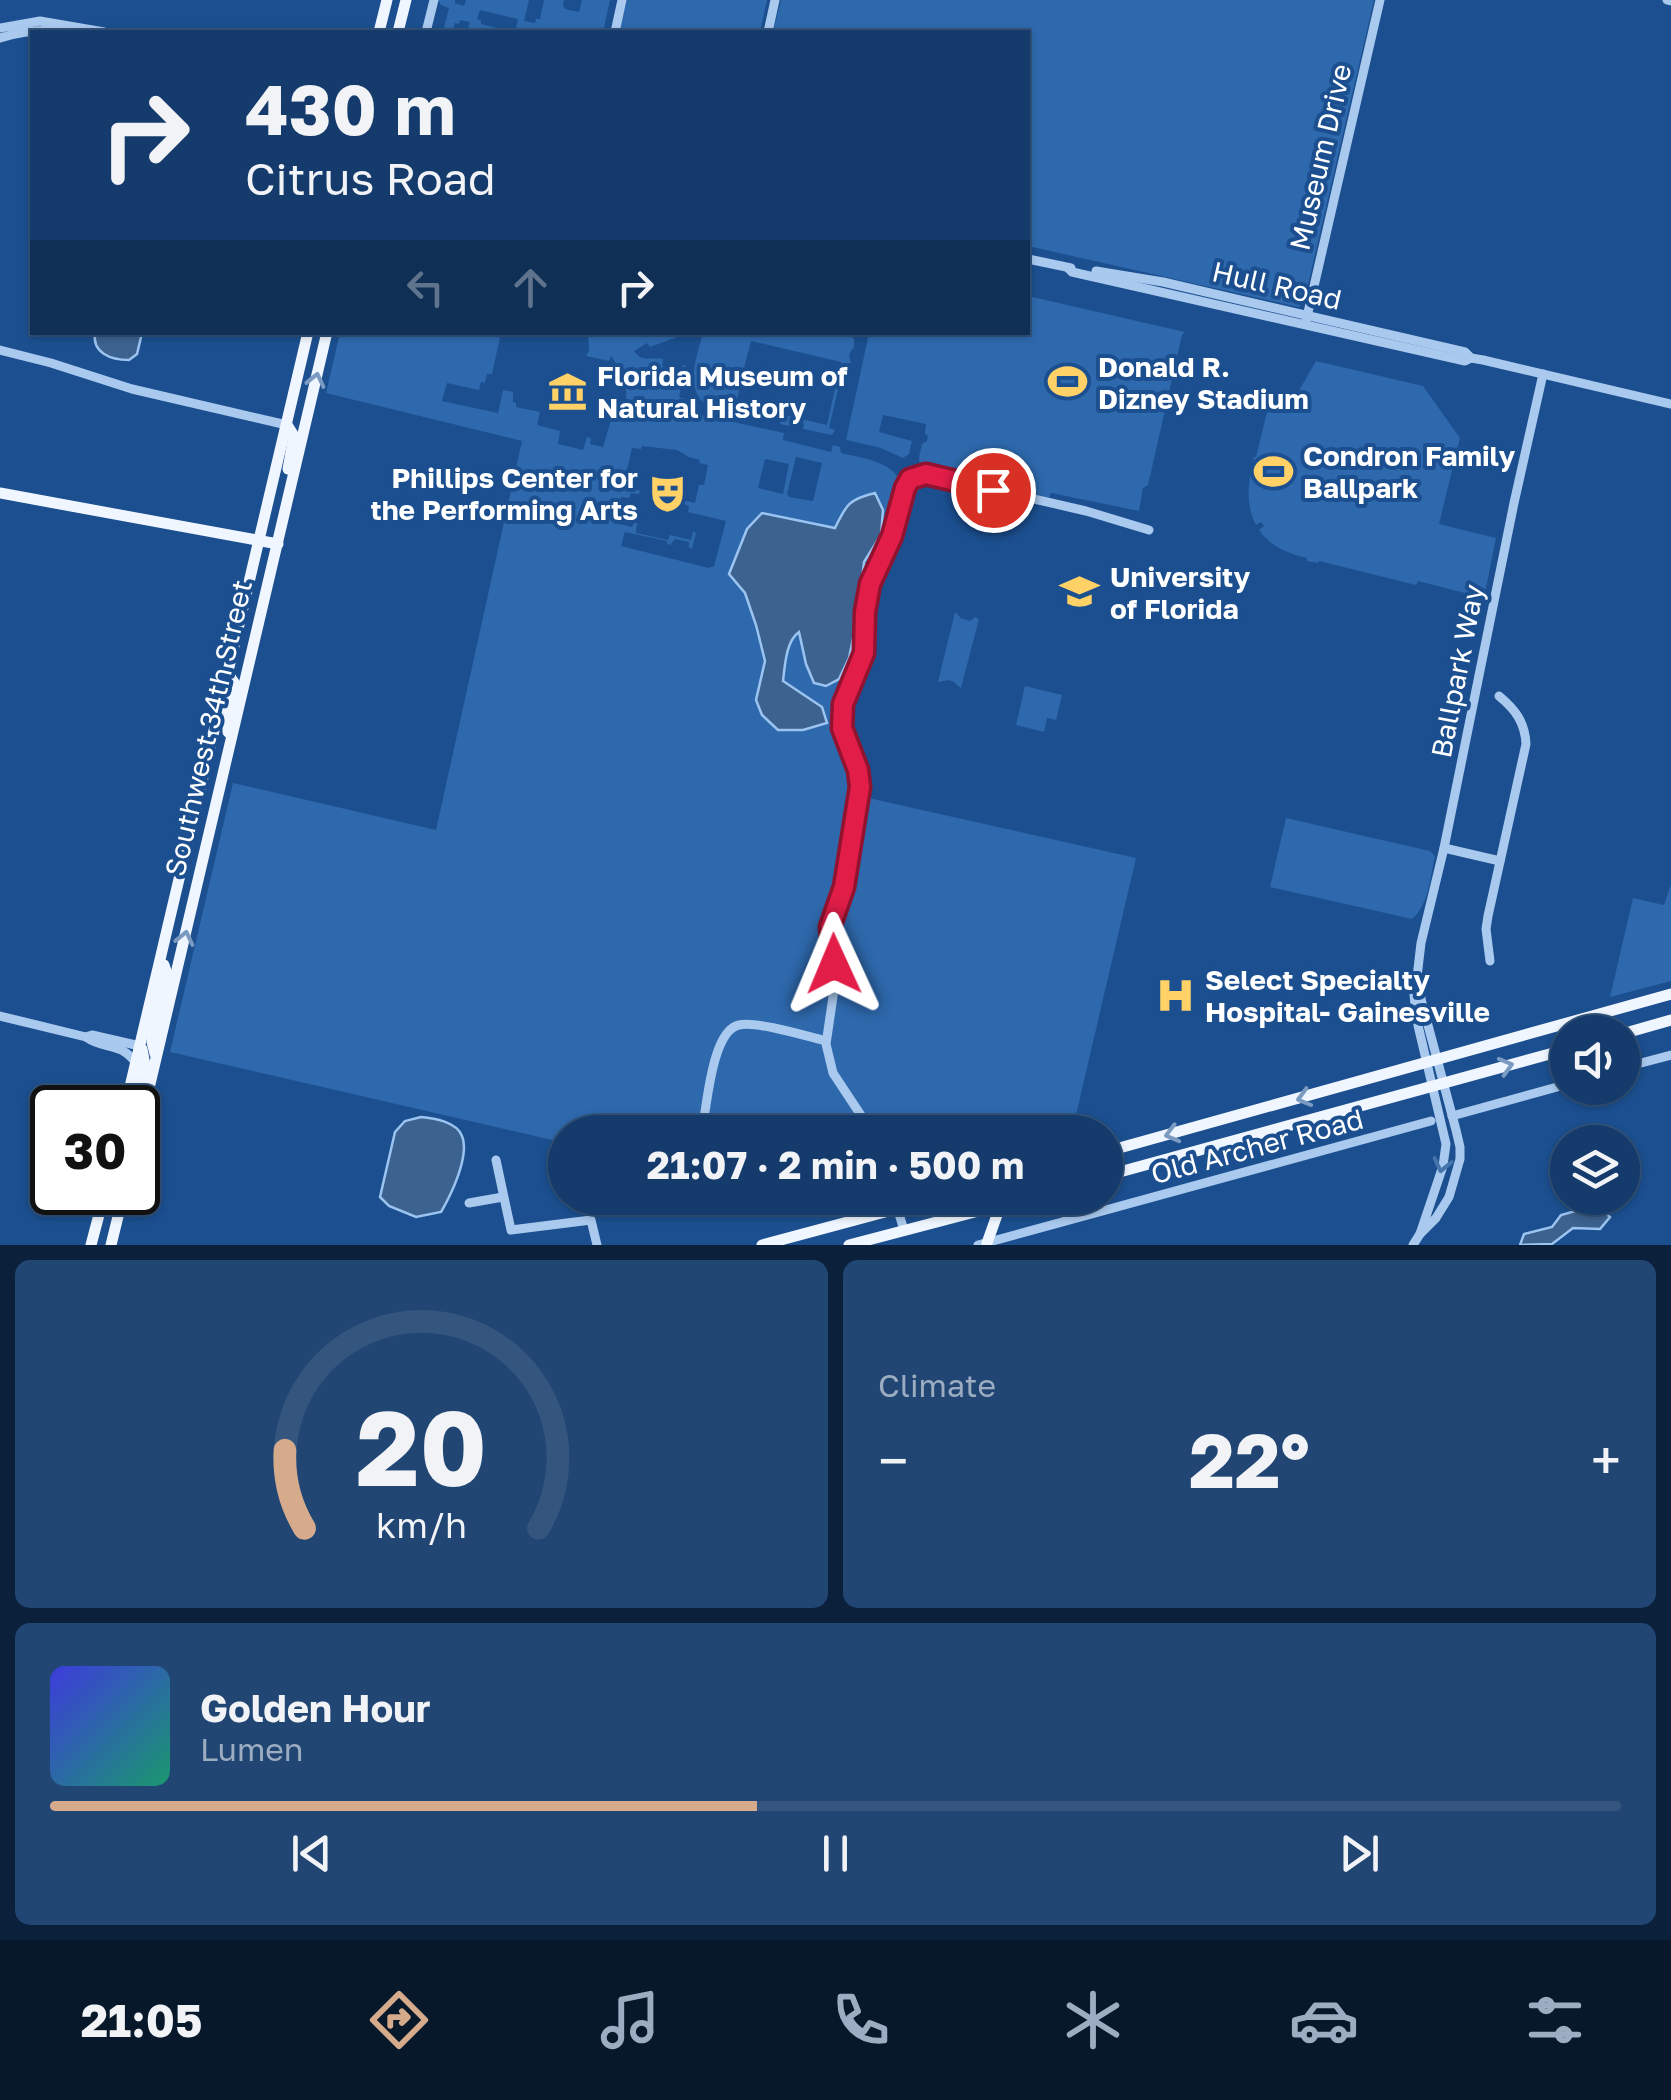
<!DOCTYPE html>
<html lang="en">
<head>
<meta charset="utf-8">
<style>
  :root { --surface:#143b6b; --page:#214673; --text:#f1f3f6; --muted:#9dadc1; --line:#33557e; --accent:#d6ab8b }
  body { margin:0; font-family:"Golos Text",sans-serif; background:var(--page); color:var(--text); height:100vh; display:flex; flex-direction:column; font-size:38px; white-space:nowrap }
  * { box-sizing:border-box; margin:0 }
  p { font-size:32px; color:var(--muted) }
  .icon { flex:none; width:55px; height:55px; fill:none; stroke:currentColor; stroke-width:2; stroke-linecap:round; stroke-linejoin:round }
  .map { position:relative; height:1245px; overflow:hidden }
  .side { display:flex; flex-direction:column; gap:15px; padding:15px; background:#0b203b; flex:1 }
  .side>* { flex:none }
  .hud { position:absolute; left:30px; top:30px; width:1000px; height:305px; border-radius:0px; box-shadow:0 2px 8px #0004,0 0 0 2px var(--line); background:#143b6b; color:var(--text); overflow:hidden }
  .buttons { position:absolute; left:1550px; top:1015px; display:grid; gap:20px }
  .buttons a { display:grid; place-items:center; width:90px; height:90px; border-radius:50%; background:var(--surface); box-shadow:0 2px 8px #0004,0 0 0 2px var(--line); font-size:50px }
  .speed { position:absolute; left:30px; top:1085px; display:flex; gap:20px; font-size:50px; font-weight:700; text-align:center }
  .speed>* { display:grid; place-content:center; width:130px; height:130px; border-radius:50%; background:var(--surface); box-shadow:0 2px 8px #0004,0 0 0 2px var(--line); line-height:1 }
  .speed .limit { border:5px solid #111; border-radius:15px; background:#fff; color:#111 }
  .pin { position:absolute; display:grid; place-items:center; width:85px; height:85px; color:#fff; margin:-42px; border:5px solid #fff; border-radius:50%; box-shadow:0 2px 10px #0007 }
  .me { position:absolute; width:110px; margin:-55px; rotate:359deg; stroke-linejoin:round; filter:drop-shadow(0 0 8px #0008) }
  .turn { display:flex; align-items:center; gap:35px; height:210px; padding:0 50px; font-size:45px }
  .turn .icon { width:130px; height:130px; stroke-width:2.5 }
  .turn b { display:block; font-size:70px; line-height:85px }
  .lanes { display:flex; align-items:center; height:95px; padding:0 50px; background:#0003; justify-content:center; gap:50px; direction:ltr }
  .lanes .off { opacity:.35 }
  .big { font-size:75px; font-weight:700; line-height:1.1 }
  .side .widget { flex:1; display:flex; flex-direction:column; justify-content:center; gap:15px; min-width:0; padding:0 35px; border-radius:15px; background:var(--page) }
  .side .dial { align-items:center; gap:0 }
  .dial svg { height:260px; overflow:visible; fill:none; stroke:var(--line); stroke-width:7; stroke-linecap:round; text-anchor:middle }
  .dial text { fill:var(--text); stroke:none }
  .song { display:flex; align-items:center; gap:30px }
  .cover { width:120px; height:120px; border-radius:15px; background:linear-gradient(135deg,hsl(240 70% 55%),hsl(160 70% 35%)) }
  .played { height:10px; border-radius:5px; background:linear-gradient(90deg,var(--accent) 45%,var(--line) 45%) }
  .keys { display:flex; justify-content:space-around; direction:ltr }
  .heat { display:flex; justify-content:space-between; align-items:center; font-size:55px; direction:ltr }
  .side .tiles { flex:1; display:grid; gap:15px; grid-template-columns:1fr 1fr }
  .widget:last-child { grid-column:span 2 }
  .trip { position:absolute; left:548px; top:1115px; width:575px; height:100px; border-radius:50px; background:var(--surface); box-shadow:0 2px 8px #0004,0 0 0 2px var(--line); font-weight:700; line-height:100px; text-align:center }
  .tab-bar { display:flex; height:160px; justify-content:space-around; align-items:center; background:#08182b; color:var(--muted) }
  .tab-bar .icon { width:70px; height:70px }
  .tab-bar .selected { color:var(--accent) }
  .tab-bar b { font-size:45px; color:var(--text) }
  .map>svg:first-child { display:block }
  .green { fill:#2e69ad; fill-rule:evenodd }
  .water { fill:#3c6290; stroke:#9cc4f0; stroke-width:2.5 }
  .lines { fill:none; stroke-linecap:round; stroke-linejoin:round }
  .minor { stroke:#a9c9ee; stroke-width:9 }
  .major { stroke:#f0f6ff; stroke-width:11 }
  .oneway { stroke:#7b9ac1 }
  .oneway2 { stroke:#4674ac }
  .route-casing { stroke:#92132f; stroke-width:25 }
  .route { stroke:#e11d48; stroke-width:18 }
  .labels { text-anchor:middle; dominant-baseline:central; stroke-width:8; stroke-linejoin:round; paint-order:stroke }
  .street-label { font-size:28px; fill:#fff; stroke:#1b4f8f }
  .poi-label { font-size:28px; font-weight:bold; fill:#fff; stroke:#1b4f8f; text-anchor:start }
</style>
</head>
<body>
<div class="map">
<svg width="1671" height="1245" viewBox="0 0 1671 1245">
  <rect width="100%" height="100%" fill="#1b4f8f"/>
  <g class="green">
    <path d="M438 0H455V3L464 6 466 0H529L524 21 535 23 536 19H540L544 0H564L563 5 565 9 579 12 582 0H610L603 32H467L470 22 460 20 459 24 455 23 452 32H443L449 8 441 5ZM480 10 518 19 516 29 513 32 481 24V21L477 19Z"/>
    <path d="M627 0H767L760 32H619Z"/>
    <path d="M781 0H1374L1304 302 1299 307 1028 246V32H773Z"/>
    <path d="M1028 296 1185 332 1182 335 1148 485 1143 488 1139 511 1051 493 1049 498 926 470C915 463 920 455 922 444L927 441 928 436 925 434 926 424 883 415 879 432 912 441 909 454 903 458 881 448 846 440 869 333 1028 332Z"/>
    <path d="M831 332 854 338V346L849 355 851 363 844 364 829 428 835 430 832 435 803 429 804 423 791 420 789 426 780 424 781 418 753 412 752 417C739 414 723 413 711 407 682 394 697 356 703 333ZM751 341 841 362 827 425 736 404 742 377 736 375 738 367 744 368Z"/>
    <path d="M340 333H501L492 374H487L485 383 481 382 479 390 447 383 442 401 498 413 503 390 513 392V402L516 403V407L540 412 537 425 560 431 558 444 583 450 587 437 591 438 590 444 603 447 617 400 626 402C628 384 621 370 611 356L609 361 586 356 589 351 588 333H688L650 347 647 343 634 351C642 363 651 357 663 359L662 366 681 371 683 365 686 366 679 397 691 402 697 414 784 433 783 440 831 452 833 445 840 447 841 453C860 458 886 460 898 477L890 525 865 584 861 647 838 718 841 736 854 773 855 795 1136 858 1072 1132H565V1143L170 1052 233 783 436 830 522 441 326 393ZM642 446 677 450 689 457 700 460 699 463 708 465 704 485H699L695 503 682 500 681 503 689 506 688 512 726 521 714 566 709 568 621 546 625 532 667 541V544L670 545 675 539 689 542V548L692 549 696 533 693 531 691 540 670 535 668 540 636 533 637 523 634 522 632 527 615 523 621 497 629 498 631 493 639 494 640 491 628 487 631 471 627 470 632 448 641 449ZM796 457 822 463 813 501 789 497 787 494ZM765 459 789 464 783 494 758 488Z"/>
    <path d="M1316 361 1423 386 1460 438 1439 524 1496 538 1484 598 1418 581 1416 585 1319 561 1318 563 1307 561V558C1287 553 1271 547 1259 530L1264 526 1261 522 1256 525C1244 503 1249 478 1254 457H1256L1267 412 1275 413 1280 395 1291 397 1289 408Z"/>
    <path d="M955 612 961 618 970 621 975 617 979 619 961 688C949 679 954 679 938 682Z"/>
    <path d="M1025 686 1062 695 1056 720 1047 718 1044 732 1016 725Z"/>
    <path d="M1286 818 1430 851 1435 856C1430 877 1429 905 1412 919L1270 887Z"/>
    <path d="M1671 884V981L1610 997 1633 898 1664 905Z"/>
    <path d="M801 1198H883L846 1208Z"/>
  </g>
  <g class="water">
    <path d="M95 333H142L137 354 129 360C111 360 92 353 95 333Z"/>
    <path d="M875 493 883 510 881 535 864 562 858 615 849 658 839 679 826 686 814 683 806 664 799 632C786 641 785 665 783 681L822 707 827 723 803 730H778L762 715 756 700 765 661 756 625 745 593 729 574 747 529 762 513 835 528C846 505 849 499 875 493Z"/>
    <path d="M421 1117C434 1118 457 1122 462 1136 470 1156 451 1195 441 1212L416 1217 389 1206 380 1197 395 1132 405 1121Z"/>
    <path d="M1597 1205 1610 1217 1600 1229 1573 1228 1552 1244 1520 1245 1524 1234 1552 1227 1561 1215Z"/>
  </g>
  <g class="lines">
    <g class="minor">
      <path d="M1667 0 1671 1"/>
      <path d="M0 28 40 21 104 32"/>
      <path d="M426 32 434 0"/>
      <path d="M615 32 622 0"/>
      <path d="M768 32 775 0"/>
      <path d="M0 38C25 30 47 28 73 32"/>
      <path d="M1028 259 1071 268"/>
      <path d="M1068 268 1072 272 1465 361 1471 358 1483 360 1671 404"/>
      <path d="M1096 271 1163 282 1465 352 1471 358"/>
      <path d="M1306 321 1380 0"/>
      <path d="M0 350 51 363 132 389 287 425"/>
      <path d="M1444 848 1500 861"/>
      <path d="M1490 961 1486 929 1488 916 1526 744C1525 723 1516 710 1499 696"/>
      <path d="M0 1016 86 1037C106 1051 118 1040 136 1063"/>
      <path d="M86 1037 92 1035 140 1046"/>
      <path d="M1622 1068 1671 1055"/>
      <path d="M1452 1116 1568 1084"/>
      <path d="M704 1118C708 1095 714 1030 739 1025 757 1021 806 1036 826 1041"/>
      <path d="M872 1132 833 1073 826 1044 835 983 830 930 833 914 845 884 859 787 858 773 844 734 842 718 845 695 863 653 864 617 870 584 893 534 905 488 913 477 926 474 1086 511 1149 530"/>
      <path d="M496 1160 511 1230 591 1220 597 1245"/>
      <path d="M894 1198 904 1230"/>
      <path d="M469 1203 503 1197"/>
      <path d="M1420 1234 1443 1166 1446 1144 1416 1017 1413 982 1417 977 1421 943 1444 848 1514 503 1543 374"/>
      <path d="M978 1245 1431 1121"/>
      <path d="M1413 1245 1420 1234 1436 1218 1449 1197 1460 1159V1147L1456 1130 1421 999 1420 982 1417 977"/>
    </g>
    <g class="major">
      <path d="M379 32 387 0"/>
      <path d="M398 32 406 0"/>
      <path d="M287 425 294 436 288 469"/>
      <path d="M0 493 278 544"/>
      <path d="M228 674 235 684 228 718V732"/>
      <path d="M1622 1034 1671 1020"/>
      <path d="M155 1054 152 1042 153 1032 166 971 164 965"/>
      <path d="M125 1108 308 332"/>
      <path d="M135 1108 145 1065 142 1049"/>
      <path d="M138 1135 327 332"/>
      <path d="M1105 1152 1671 994"/>
      <path d="M1105 1176 1568 1049"/>
      <path d="M987 1243 997 1215 1004 1204"/>
      <path d="M91 1245 105 1192"/>
      <path d="M111 1245 124 1192"/>
      <path d="M762 1245 937 1198"/>
      <path d="M849 1245 1028 1198"/>
    </g>
  </g>
  <defs><path id="oneway-chevron" d="M-2-3.5L2.5 0L-2 3.5" fill="none" stroke-width="1.6" stroke-linecap="round" stroke-linejoin="round" transform="scale(2.5)"/></defs>
  <g class="oneway">
    <use href="#oneway-chevron" transform="translate(316 380) rotate(-77)"/>
    <use href="#oneway-chevron" transform="translate(185 938) rotate(-77)"/>
    <use href="#oneway-chevron" transform="translate(1506 1066) rotate(-16)"/>
    <use href="#oneway-chevron" transform="translate(1304 1098) rotate(164)"/>
    <use href="#oneway-chevron" transform="translate(1172 1134) rotate(165)"/>
  </g>
  <use class="oneway2" href="#oneway-chevron" transform="translate(1442 1165) rotate(103)"/>
  <g class="lines">
    <defs>
      <path id="route" d="M834 964 830 927 844 887 860 787 858 770 842 728 843 704 864 653 865 612 870 584 892 536 905 488 910 479 926 474 993 490"/>
    </defs>
    <use href="#route" class="route-casing"/>
    <use href="#route" class="route"/>
  </g>
  <defs>
    <symbol id="stadium-bare" viewBox="-9 -9 18 18"><path d="M0-5a6.5 5 0 1 0 0 10a6.5 5 0 1 0 0-10ZM-3.5-1.8h7v3.6h-7Z" fill="#ffd166" stroke="#1b4f8f" stroke-width="2.5" paint-order="stroke"/></symbol>
    <symbol id="museum-bare" viewBox="-9 -9 18 18"><path d="M0-6L6-3V-2H-6V-3ZM-5-1h2V3h-2ZM-1-1h2V3h-2ZM3-1h2V3H3ZM-6 4H6V6H-6Z" fill="#ffd166" stroke="#1b4f8f" stroke-width="2.5" paint-order="stroke"/></symbol>
    <symbol id="theatre-bare" viewBox="-9 -9 18 18"><path d="M-5-5.5Q0-4 5-5.5V0Q5 5 0 6Q-5 5-5 0ZM-3.3-2.5H-1v1.5H-3.3ZM1-2.5H3.3v1.5H1ZM-2.8 1Q0 5.5 2.8 1Z" fill="#ffd166" stroke="#1b4f8f" stroke-width="2.5" paint-order="stroke"/></symbol>
    <symbol id="university-bare" viewBox="-9 -9 18 18"><path d="M0-5L7-2L0 1L-7-2ZM-4 1L0 2.5L4 1V4Q0 6-4 4Z" fill="#ffd166" stroke="#1b4f8f" stroke-width="2.5" paint-order="stroke"/></symbol>
    <symbol id="hospital-bare" viewBox="-9 -9 18 18"><path d="M-5-5h3v3.5h4V-5h3V5h-3V1.5h-4V5h-3Z" fill="#ffd166" stroke="#1b4f8f" stroke-width="2.5" paint-order="stroke"/></symbol>
  </defs>
  <g fill-rule="evenodd">
    <use href="#stadium-bare" x="1040" y="354" width="55" height="55"/>
    <use href="#museum-bare" x="540" y="364" width="55" height="55"/>
    <use href="#stadium-bare" x="1246" y="444" width="55" height="55"/>
    <use href="#theatre-bare" x="640" y="466" width="55" height="55"/>
    <use href="#university-bare" x="1052" y="564" width="55" height="55"/>
    <use href="#hospital-bare" x="1148" y="968" width="55" height="55"/>
  </g>
  <g class="labels">
    <g class="street-label">
      <text transform="translate(1320 157) rotate(-77)">Museum Drive</text>
      <text transform="translate(1277 285) rotate(13)">Hull Road</text>
      <text transform="translate(1457 671) rotate(-79)">Ballpark Way</text>
      <text transform="translate(208 728) rotate(-77)">Southwest 34th Street</text>
      <text transform="translate(1257 1146) rotate(-15)">Old Archer Road</text>
    </g>
    <g class="poi-label">
      <text x="1098" y="366">Donald R.<tspan x="1098" dy="32">Dizney Stadium</tspan></text>
      <text x="597" y="375">Florida Museum of<tspan x="597" dy="32">Natural History</tspan></text>
      <text x="1303" y="455">Condron Family<tspan x="1303" dy="32">Ballpark</tspan></text>
      <text x="638" y="477" text-anchor="end">Phillips Center for<tspan x="638" dy="32">the Performing Arts</tspan></text>
      <text x="1110" y="576">University<tspan x="1110" dy="32">of Florida</tspan></text>
      <text x="1205" y="979">Select Specialty<tspan x="1205" dy="32">Hospital- Gainesville</tspan></text>
    </g>
  </g>
</svg>
<div class="buttons">
<a><svg class="icon" aria-label="sound" viewBox="0 0 24 24"><path d="M4 9h4l5-4v14l-5-4H4zM17 9q2 3 0 6"/></svg></a>
<a><svg class="icon" aria-label="layers" viewBox="0 0 24 24"><path d="M12 4l9 5-9 5-9-5zM3 14l9 5 9-5"/></svg></a>
</div>
<div class="speed"><div class="limit">30</div></div>
<div class="pin" style="left:993px;top:490px;background:#d93025"><svg class="icon" aria-label="arrive" viewBox="0 0 24 24"><path d="M6 21V4h12l-3 4 3 4H6"/></svg></div>
<svg class="me" style="left:834px;top:964px" viewBox="-20 -20 40 40"><path d="M0-17L14 15 0 8-14 15z" fill="#e11d48" stroke="#fff" stroke-width="4"/></svg>
<div class="trip">21:07 · 2 min · 500 m</div>
<div class="hud">
<div class="turn"><svg class="icon" aria-label="right" viewBox="0 0 24 24"><path d="M7 20v-9h11M14 6l5 5-5 5"/></svg><div><b>430 m</b>Citrus Road</div></div>
<div class="lanes"><svg class="icon off" aria-label="left" viewBox="0 0 24 24"><path d="M17 20v-9H6M10 6l-5 5 5 5"/></svg><svg class="icon off" aria-label="ahead" viewBox="0 0 24 24"><path d="M12 20V5M6 11l6-6 6 6"/></svg><svg class="icon" aria-label="right" viewBox="0 0 24 24"><path d="M7 20v-9h11M14 6l5 5-5 5"/></svg></div>
</div>
</div>
<section class="side">
<div class="tiles">
<div class="widget dial"><svg viewBox="0 0 100 80">
<path d="M14 69A42 42 0 1 1 86 69"/>
<path d="M14 69A42 42 0 0 1 8 45" stroke="#d6ab8b"/>
<text x="50" y="56" font-size="32" font-weight="700">20</text>
<text x="50" y="72" font-size="11">km/h</text>
</svg></div>
<div class="widget"><p>Climate</p>
<div class="heat"><a>−</a><b class="big">22°</b><a>+</a></div>
</div>
<div class="widget">
<div class="song"><i class="cover"></i><div><b>Golden Hour</b><p>Lumen</p></div></div>
<div class="played"></div>
<div class="keys"><svg class="icon" aria-label="previous" viewBox="0 0 24 24"><path d="M18 5L8 12l10 7zM5 5v14"/></svg><svg class="icon" aria-label="pause" viewBox="0 0 24 24"><path d="M8 5v14M16 5v14"/></svg><svg class="icon" aria-label="next" viewBox="0 0 24 24"><path d="M6 5l10 7-10 7zM19 5v14"/></svg></div>
</div>
</div>
</section>
<nav class="tab-bar">
<b>21:05</b>
<svg class="icon selected" aria-label="directions" viewBox="0 0 24 24"><path d="M12 3l9 9-9 9-9-9zM9 14v-3h6M13 9l2 2-2 2"/></svg>
<svg class="icon" aria-label="music" viewBox="0 0 24 24"><path d="M9 18V5l10-2v13"/><circle cx="6" cy="18" r="3"/><circle cx="16" cy="16" r="3"/></svg>
<svg class="icon" aria-label="phone" viewBox="0 0 24 24"><path d="M5 4h4l2 5-3 2q2 4 5 5l2-3 5 2v4C11 20 4 13 5 4z"/></svg>
<svg class="icon" aria-label="climate" viewBox="0 0 24 24"><path d="M12 3v18M4 7l16 10M4 17L20 7"/></svg>
<svg class="icon" aria-label="car" viewBox="0 0 24 24"><path d="M5 17H2v-5l4-1 3-4h7l3 4 3 1v5h-3M9 17h6M6 11h13"/><circle cx="7" cy="17" r="2"/><circle cx="17" cy="17" r="2"/></svg>
<svg class="icon" aria-label="filters" viewBox="0 0 24 24"><path d="M4 7h16M4 17h16"/><circle cx="9" cy="7" r="2"/><circle cx="15" cy="17" r="2"/></svg>
</nav>
</body>
</html>
